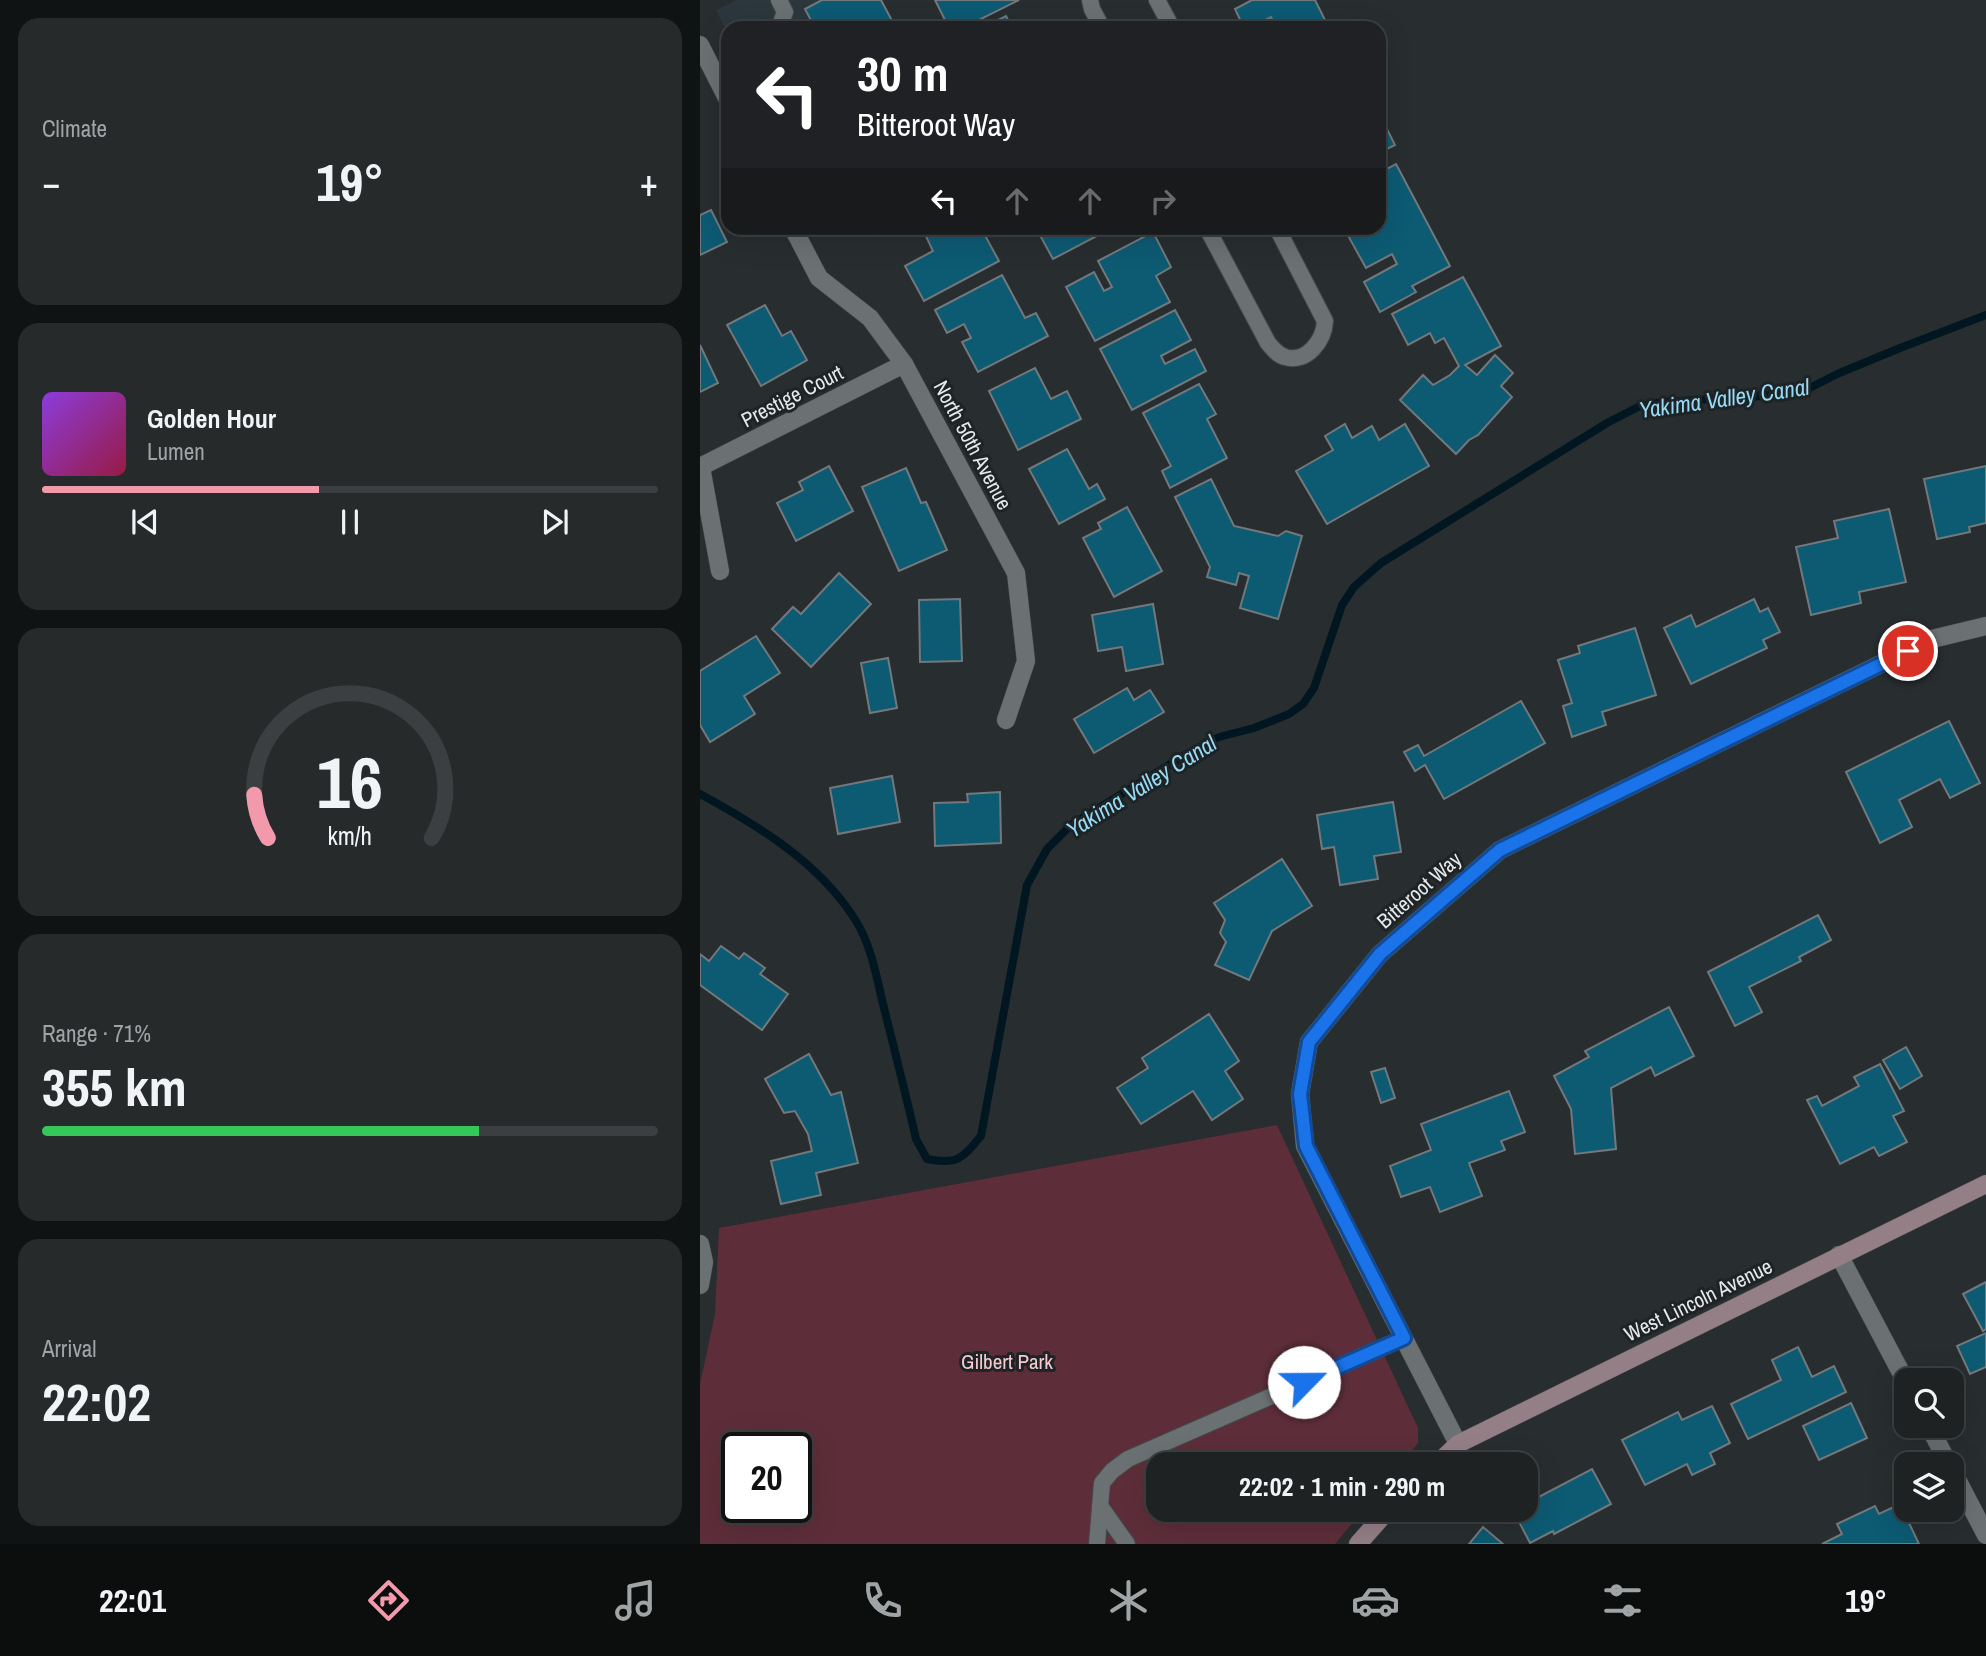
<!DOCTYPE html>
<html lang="en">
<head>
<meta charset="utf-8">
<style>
  :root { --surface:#1e2223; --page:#262a2b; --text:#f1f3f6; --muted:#a1a4a6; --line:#3c3f41; --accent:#f29aac }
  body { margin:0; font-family:"Archivo Narrow",sans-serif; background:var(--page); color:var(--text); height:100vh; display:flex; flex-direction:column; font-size:26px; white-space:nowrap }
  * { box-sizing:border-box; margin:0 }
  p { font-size:23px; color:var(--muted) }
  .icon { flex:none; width:38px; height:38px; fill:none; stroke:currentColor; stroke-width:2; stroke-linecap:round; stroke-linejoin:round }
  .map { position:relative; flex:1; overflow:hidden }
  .details { display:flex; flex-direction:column; gap:18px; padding:18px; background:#101313; width:700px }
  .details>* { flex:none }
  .top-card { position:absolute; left:21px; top:21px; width:665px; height:214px; border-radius:21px; box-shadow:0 7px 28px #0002,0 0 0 2px var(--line); background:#202124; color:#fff; overflow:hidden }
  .controls { position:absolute; left:1194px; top:1368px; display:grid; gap:14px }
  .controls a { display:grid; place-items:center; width:70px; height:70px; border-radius:14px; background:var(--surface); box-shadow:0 7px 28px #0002,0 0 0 2px var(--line); font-size:35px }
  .speed { position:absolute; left:21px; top:1432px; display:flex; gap:14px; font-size:35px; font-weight:700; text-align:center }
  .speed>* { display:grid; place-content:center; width:91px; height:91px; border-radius:50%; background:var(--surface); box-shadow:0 7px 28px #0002,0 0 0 2px var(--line); line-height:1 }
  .speed .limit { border:4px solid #111; border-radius:10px; background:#fff; color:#111 }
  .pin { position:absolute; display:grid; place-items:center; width:60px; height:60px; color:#fff; margin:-30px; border:4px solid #fff; border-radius:50%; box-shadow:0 2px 7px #0007 }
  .me { position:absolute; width:77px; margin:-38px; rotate:67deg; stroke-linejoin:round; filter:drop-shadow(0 0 5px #0008) }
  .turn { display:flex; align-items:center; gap:24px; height:147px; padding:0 21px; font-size:32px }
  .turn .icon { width:91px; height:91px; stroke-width:2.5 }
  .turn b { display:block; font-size:49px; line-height:60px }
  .lanes { display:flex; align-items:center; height:66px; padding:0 21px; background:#0003; justify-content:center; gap:35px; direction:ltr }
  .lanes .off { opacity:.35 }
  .big { font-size:52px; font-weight:700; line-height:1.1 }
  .details .widget { flex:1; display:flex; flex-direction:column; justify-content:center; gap:10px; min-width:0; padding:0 24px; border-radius:21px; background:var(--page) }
  .details .dial { align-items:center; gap:0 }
  .dial svg { height:182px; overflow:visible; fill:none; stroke:var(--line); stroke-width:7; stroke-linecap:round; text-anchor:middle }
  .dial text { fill:var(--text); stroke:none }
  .song { display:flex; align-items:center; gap:21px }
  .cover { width:84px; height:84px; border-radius:10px; background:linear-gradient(135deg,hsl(270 70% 55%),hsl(340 70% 35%)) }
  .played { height:7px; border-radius:4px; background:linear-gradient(90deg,var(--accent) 45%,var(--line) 45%) }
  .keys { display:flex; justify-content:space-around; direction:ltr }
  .heat { display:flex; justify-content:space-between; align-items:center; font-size:38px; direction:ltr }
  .charge { height:10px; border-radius:5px; background:linear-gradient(90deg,#34c759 71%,var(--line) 0) }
  .trip { position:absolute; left:446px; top:1452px; width:392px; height:70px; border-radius:21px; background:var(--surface); box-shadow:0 7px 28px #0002,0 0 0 2px var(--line); font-weight:700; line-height:70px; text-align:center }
  .tabs { display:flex; height:112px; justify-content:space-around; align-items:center; background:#0c0e0e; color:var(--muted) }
  .tabs .icon { width:49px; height:49px }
  .tabs .selected { color:var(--accent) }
  .tabs b { font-size:32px; color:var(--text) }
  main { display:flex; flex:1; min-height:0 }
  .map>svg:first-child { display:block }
  .built { fill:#2b373c }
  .green { fill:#5d2e39; fill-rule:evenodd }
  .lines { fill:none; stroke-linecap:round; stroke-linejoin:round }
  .stream { stroke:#001722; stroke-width:8 }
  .building { fill:#0d5a73; stroke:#72787b; stroke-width:2 }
  .lane-casing { stroke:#43484a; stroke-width:18 }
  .street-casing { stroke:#43484a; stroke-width:19 }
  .secondary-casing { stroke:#43484a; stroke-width:19 }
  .lane { stroke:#6b7173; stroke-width:16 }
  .street { stroke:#6b7173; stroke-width:18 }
  .secondary { stroke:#947f86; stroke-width:18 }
  .route-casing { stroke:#114b97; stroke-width:18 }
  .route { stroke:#1a73e8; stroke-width:12 }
  .labels { text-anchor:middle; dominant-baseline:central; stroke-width:6; stroke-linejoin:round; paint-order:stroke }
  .street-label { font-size:21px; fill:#e6e9eb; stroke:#1e2325 }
  .park-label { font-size:21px; fill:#f6c9d1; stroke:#1e2325 }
  .water-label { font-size:23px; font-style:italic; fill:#97daf6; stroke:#1e2325 }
</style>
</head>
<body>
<main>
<section class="details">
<div class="widget"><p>Climate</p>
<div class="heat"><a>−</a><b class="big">19°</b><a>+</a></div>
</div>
<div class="widget">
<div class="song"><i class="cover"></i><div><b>Golden Hour</b><p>Lumen</p></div></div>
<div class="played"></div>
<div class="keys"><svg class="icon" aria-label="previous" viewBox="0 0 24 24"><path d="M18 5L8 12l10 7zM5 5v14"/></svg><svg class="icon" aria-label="pause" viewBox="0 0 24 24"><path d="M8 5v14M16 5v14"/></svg><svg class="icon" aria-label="next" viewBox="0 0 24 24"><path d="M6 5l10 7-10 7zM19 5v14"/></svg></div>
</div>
<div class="widget dial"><svg viewBox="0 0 100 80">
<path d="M14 69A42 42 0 1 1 86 69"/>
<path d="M14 69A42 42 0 0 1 8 50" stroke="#f29aac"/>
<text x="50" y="56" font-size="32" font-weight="700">16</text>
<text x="50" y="72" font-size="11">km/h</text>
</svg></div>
<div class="widget"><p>Range · 71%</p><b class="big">355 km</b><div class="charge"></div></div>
<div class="widget"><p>Arrival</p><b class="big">22:02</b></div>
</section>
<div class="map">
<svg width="1286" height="1544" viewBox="0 0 1286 1544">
  <rect width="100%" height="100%" fill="#282d2f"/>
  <path class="built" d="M37 0H181L195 28H28V34L16 10Z"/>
  <path class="green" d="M577 1125 718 1428V1443L701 1465H458V1510H663L635 1544H0V1384L15 1314 19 1228ZM37 1447H96V1507H37Z"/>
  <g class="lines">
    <path class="stream" d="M0 794C59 826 120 863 156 921 172 947 177 980 184 1008 195 1052 206 1095 216 1139L227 1159C257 1165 262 1159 281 1136L327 885 347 849 371 825 487 754 519 737 554 728 589 714 603 704 614 688 642 605 654 587 681 563 907 423 938 407 963 402 1063 396 1106 390 1137 374 1200 348 1286 315"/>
  </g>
  <g class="building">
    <path d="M122 0H181L196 28H115L105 9Z"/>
    <path d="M235 0H319L263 28H249Z"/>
    <path d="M552 0H615L629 28H572L575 26 571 17 549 28H544L535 9Z"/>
    <path d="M306 16 312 28H282Z"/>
    <path d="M679 113 695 145 679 153Z"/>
    <path d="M696 164 750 266 712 286 716 292 680 312 664 282 697 264 692 254 666 268 646 232 655 228H679V173Z"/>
    <path d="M11 210 27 242 0 255V215Z"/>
    <path d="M174 228H195L178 236Z"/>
    <path d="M227 228H281L299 261 224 301 205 266 233 251 223 230Z"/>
    <path d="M336 228H412L353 259Z"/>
    <path d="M453 232 471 267 456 276 470 302 395 341 366 287 394 272 404 291 412 287 398 261Z"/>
    <path d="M302 275 325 318 336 313 348 336 278 372 262 342 271 338 264 324 247 333 235 310Z"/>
    <path d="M763 277 801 346 765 365 777 375 795 355 813 373 801 386 812 397 778 435 769 440 756 454 700 400 723 375 733 385 750 375 759 366 744 338 735 343 730 333 708 345 692 314Z"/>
    <path d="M65 305 82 336 91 331 107 360 61 386 27 325Z"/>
    <path d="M475 310 491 340 461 356 465 364 495 349 506 371 432 410 400 349Z"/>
    <path d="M0 345 18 383 0 392Z"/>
    <path d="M335 368 351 399 367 391 381 419 318 450 289 391Z"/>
    <path d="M499 384 516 414 507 419 527 458 470 488 462 471 471 466 443 413Z"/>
    <path d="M645 424 652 438 672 426 679 440 705 424 729 466 627 524 596 471 633 450 625 436Z"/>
    <path d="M367 449 389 489 397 484 405 499 359 524 329 469Z"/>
    <path d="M129 466 153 511 96 541 77 503 103 490 99 482Z"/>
    <path d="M1286 466V523L1269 527 1270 532 1237 539 1224 479Z"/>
    <path d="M206 468 221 503 226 502 247 550 199 571 162 487Z"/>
    <path d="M511 479 534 526 578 536 586 531 602 536 578 619 540 608 549 576 539 573 536 585 507 577 510 567 475 497Z"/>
    <path d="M427 507 462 571 414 597 383 538 401 529 398 523Z"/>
    <path d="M1189 509 1206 582 1159 592 1161 603 1111 615 1096 547 1138 538 1134 521Z"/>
    <path d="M139 573 171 604 111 667 72 629 93 607 101 614Z"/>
    <path d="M260 599 262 661 220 662 219 600Z"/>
    <path d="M1054 599 1060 612 1068 608 1080 632 1063 640 1067 648 991 684 964 628 991 615 996 627Z"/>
    <path d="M453 604 463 664 426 671 422 647 398 651 392 615Z"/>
    <path d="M935 628 956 695 902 712 906 725 872 737 863 706 872 703 858 660 880 653 878 646Z"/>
    <path d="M56 636 80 673 44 696 55 714 10 742 0 725V671Z"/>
    <path d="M188 658 197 708 170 713 161 663Z"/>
    <path d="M427 688 434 700 450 690 464 712 394 753 374 719Z"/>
    <path d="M821 701 845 743 744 799 725 765 715 771 704 752 718 745 724 756Z"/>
    <path d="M1249 721 1280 783 1250 798 1240 779 1199 800 1212 827 1180 843 1146 772Z"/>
    <path d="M192 776 200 822 138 834 130 788Z"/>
    <path d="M300 792 301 843 235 846 234 803 268 802 267 794Z"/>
    <path d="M693 802 701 852 674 856 678 879 640 885 634 847 622 849 617 815Z"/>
    <path d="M582 859 612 906 572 931 549 980 515 965 526 942 520 933 525 920 514 903Z"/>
    <path d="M1118 915 1131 940 1099 957 1101 961 1049 987 1062 1012 1035 1026 1008 972Z"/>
    <path d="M21 946 39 959 44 953 65 968 60 974 88 994 62 1030 0 985V954L9 961Z"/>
    <path d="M969 1007 994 1056 955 1076 951 1067 911 1088 916 1149 875 1154 871 1109 854 1076 889 1057 885 1051Z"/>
    <path d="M509 1014 539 1061 525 1071 543 1099 512 1120 493 1091 441 1124 417 1088 448 1068 442 1058Z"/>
    <path d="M1206 1047 1222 1076 1200 1089 1183 1060Z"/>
    <path d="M109 1054 131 1095 141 1092 158 1163 116 1173 121 1195 81 1204 71 1161 112 1151 108 1134 95 1111 84 1113 65 1079Z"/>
    <path d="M1180 1064 1204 1111 1193 1116 1207 1142 1179 1156 1174 1147 1140 1164 1107 1100 1117 1096 1122 1106 1159 1086 1154 1077Z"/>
    <path d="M685 1068 695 1098 681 1103 671 1072Z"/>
    <path d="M809 1091 825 1132 801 1141 805 1150 769 1163 782 1196 740 1212 730 1187 701 1197 690 1166 731 1150 721 1124Z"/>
    <path d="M1286 1282V1329L1283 1331 1263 1294Z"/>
    <path d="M1286 1333V1367L1270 1374 1257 1346Z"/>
    <path d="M1098 1347 1112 1377 1134 1366 1146 1392 1048 1439 1031 1404 1081 1380 1072 1360Z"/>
    <path d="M1151 1403 1167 1438 1119 1460 1103 1426Z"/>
    <path d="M1012 1406 1030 1443 1010 1453 1015 1464 992 1475 987 1464 945 1485 922 1440 978 1412 982 1420Z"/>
    <path d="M892 1469 911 1504 854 1534 853 1531 830 1543 816 1516 836 1505 833 1500Z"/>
    <path d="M1200 1504 1219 1544H1122L1142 1534 1137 1524 1175 1506 1179 1514Z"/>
    <path d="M783 1527 803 1544H769Z"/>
  </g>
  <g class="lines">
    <defs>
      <g id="lane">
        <path d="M79 0 85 12 79 28"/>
        <path d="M390 0 392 9 402 28"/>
        <path d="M457 0 472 28"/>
        <path d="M507 228 568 343C573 349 578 355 585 357 607 364 624 340 625 321L577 228"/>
        <path d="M400 1506 427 1544"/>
        <path d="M397 1544 402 1483 412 1471 428 1459 704 1338"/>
      </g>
      <g id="street">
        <path d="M0 45 28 100"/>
        <path d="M93 228 119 278 170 318 204 364 316 573 326 661 306 720"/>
        <path d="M0 467 204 364"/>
        <path d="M1 467 20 571"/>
        <path d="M0 1244 4 1262 0 1285"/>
        <path d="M1139 1255 1206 1382"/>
        <path d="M1229 1426 1249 1465"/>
        <path d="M758 1444 605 1146 600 1094 609 1042 680 954 800 850 1232 639 1286 626"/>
        <path d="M1251 1468 1286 1535"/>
      </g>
      <g id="secondary">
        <path d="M736 1465 758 1444 1286 1184"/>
        <path d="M658 1544 688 1510"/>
      </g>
    </defs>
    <use href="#lane" class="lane-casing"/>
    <use href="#street" class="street-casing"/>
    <use href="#secondary" class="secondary-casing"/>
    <use href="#lane" class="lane"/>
    <use href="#street" class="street"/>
    <use href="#secondary" class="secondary"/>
  </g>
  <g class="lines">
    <defs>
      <path id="route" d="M604 1382 704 1338 606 1146 600 1094 609 1042 680 954 800 850 1208 651"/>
    </defs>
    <use href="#route" class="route-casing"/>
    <use href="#route" class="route"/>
  </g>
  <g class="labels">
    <g class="street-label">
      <text transform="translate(92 396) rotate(-27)">Prestige Court</text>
      <text transform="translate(273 445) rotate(62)">North 50th Avenue</text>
      <text transform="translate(719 890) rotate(-41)">Bitteroot Way</text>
      <text transform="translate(998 1300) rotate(-26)">West Lincoln Avenue</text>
    </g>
    <g class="park-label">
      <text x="307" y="1361">Gilbert Park</text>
    </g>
    <g class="water-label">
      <text transform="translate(1024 398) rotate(-8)">Yakima Valley Canal</text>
      <text transform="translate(441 786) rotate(-32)">Yakima Valley Canal</text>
    </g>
  </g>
</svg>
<div class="controls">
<a><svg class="icon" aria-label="search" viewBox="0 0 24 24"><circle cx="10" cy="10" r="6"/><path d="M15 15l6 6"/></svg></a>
<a><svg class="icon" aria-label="layers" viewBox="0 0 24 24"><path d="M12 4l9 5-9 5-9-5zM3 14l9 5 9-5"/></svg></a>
</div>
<div class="speed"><div class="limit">20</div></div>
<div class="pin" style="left:1208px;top:651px;background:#d93025"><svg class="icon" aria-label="arrive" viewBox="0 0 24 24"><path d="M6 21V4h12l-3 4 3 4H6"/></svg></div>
<svg class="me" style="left:604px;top:1382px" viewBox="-20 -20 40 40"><circle r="19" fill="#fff"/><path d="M0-13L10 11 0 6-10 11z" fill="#1a73e8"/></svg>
<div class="trip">22:02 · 1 min · 290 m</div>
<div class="top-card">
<div class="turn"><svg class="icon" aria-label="left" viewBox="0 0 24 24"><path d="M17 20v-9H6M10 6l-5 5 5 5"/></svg><div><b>30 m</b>Bitteroot Way</div></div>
<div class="lanes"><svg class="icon" aria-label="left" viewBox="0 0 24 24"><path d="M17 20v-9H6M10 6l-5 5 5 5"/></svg><svg class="icon off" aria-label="ahead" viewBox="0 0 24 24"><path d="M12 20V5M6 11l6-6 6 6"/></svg><svg class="icon off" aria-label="ahead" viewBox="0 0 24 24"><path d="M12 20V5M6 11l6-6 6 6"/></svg><svg class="icon off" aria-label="right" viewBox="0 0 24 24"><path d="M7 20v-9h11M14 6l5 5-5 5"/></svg></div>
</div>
</div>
</main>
<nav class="tabs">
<b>22:01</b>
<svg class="icon selected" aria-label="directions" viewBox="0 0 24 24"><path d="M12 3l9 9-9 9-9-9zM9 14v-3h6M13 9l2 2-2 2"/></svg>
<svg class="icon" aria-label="music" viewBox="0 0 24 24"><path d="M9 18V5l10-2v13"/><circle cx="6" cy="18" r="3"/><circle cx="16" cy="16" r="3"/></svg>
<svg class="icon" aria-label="phone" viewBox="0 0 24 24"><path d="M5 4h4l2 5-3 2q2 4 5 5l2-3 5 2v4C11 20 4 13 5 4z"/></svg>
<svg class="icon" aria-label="climate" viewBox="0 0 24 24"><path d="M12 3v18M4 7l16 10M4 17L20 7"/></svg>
<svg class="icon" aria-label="car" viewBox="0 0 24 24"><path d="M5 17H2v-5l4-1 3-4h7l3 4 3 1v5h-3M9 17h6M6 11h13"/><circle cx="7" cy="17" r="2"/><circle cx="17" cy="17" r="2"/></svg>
<svg class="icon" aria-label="filters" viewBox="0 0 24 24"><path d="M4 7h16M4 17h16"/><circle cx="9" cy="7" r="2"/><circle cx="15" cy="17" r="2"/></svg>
<b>19°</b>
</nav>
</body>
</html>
